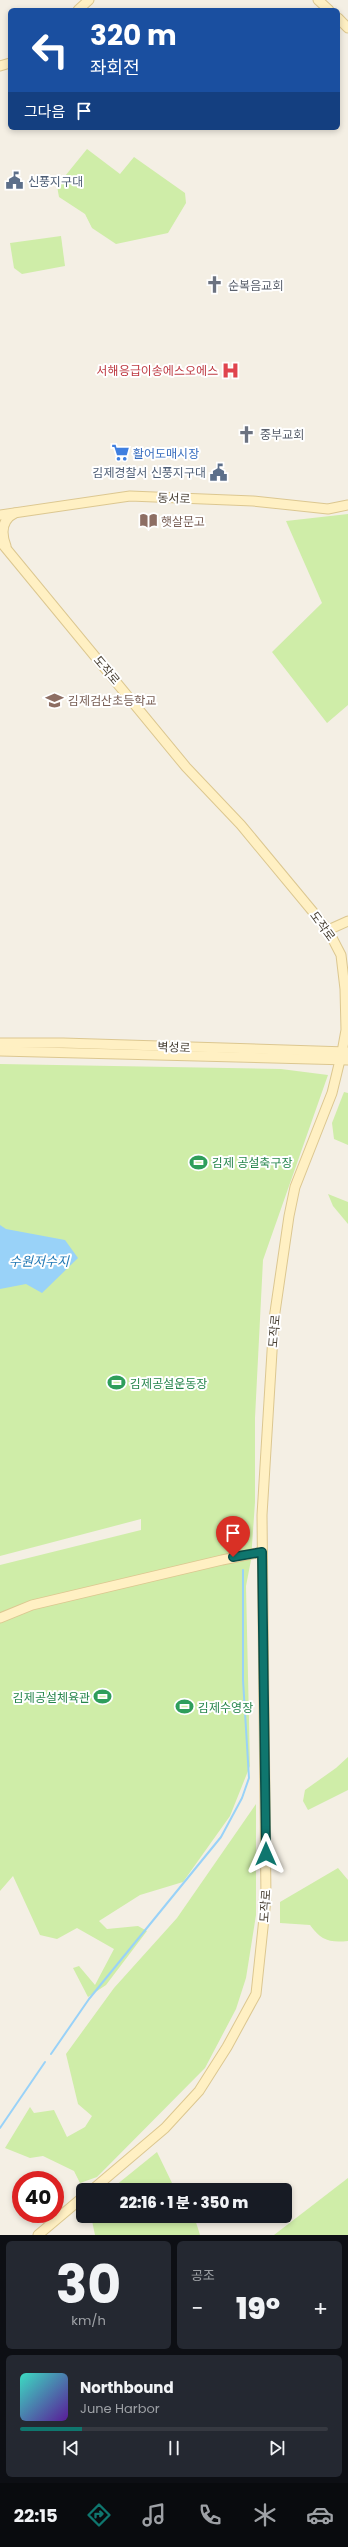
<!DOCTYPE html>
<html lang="ko">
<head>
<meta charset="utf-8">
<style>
  :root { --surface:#171b24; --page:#242831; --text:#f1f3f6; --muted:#9ea1a6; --line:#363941; --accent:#0f766e }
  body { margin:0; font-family:Poppins,"Noto Sans KR",sans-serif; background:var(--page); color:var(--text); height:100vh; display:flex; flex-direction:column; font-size:15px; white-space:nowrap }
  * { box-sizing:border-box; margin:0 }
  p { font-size:13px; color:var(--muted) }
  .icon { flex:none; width:22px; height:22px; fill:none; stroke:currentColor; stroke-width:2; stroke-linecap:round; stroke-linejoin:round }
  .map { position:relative; height:2235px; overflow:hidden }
  .sheet { display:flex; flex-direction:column; gap:6px; padding:6px; background:#0d0f14; flex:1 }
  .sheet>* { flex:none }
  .hud { position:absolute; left:8px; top:8px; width:332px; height:122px; border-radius:6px; box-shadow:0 2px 6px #0003; background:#1a4fa0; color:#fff; overflow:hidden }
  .speed { position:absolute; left:12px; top:2171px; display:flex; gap:8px; font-size:20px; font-weight:700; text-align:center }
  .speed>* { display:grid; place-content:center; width:52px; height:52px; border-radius:50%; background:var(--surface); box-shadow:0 2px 6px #0003; line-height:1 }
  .speed .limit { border:6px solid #d22; background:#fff; color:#111 }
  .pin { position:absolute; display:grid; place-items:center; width:34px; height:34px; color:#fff; margin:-41px -17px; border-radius:50% 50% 50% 0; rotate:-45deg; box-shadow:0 0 4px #0007 }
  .pin .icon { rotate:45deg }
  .me { position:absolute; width:44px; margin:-22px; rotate:0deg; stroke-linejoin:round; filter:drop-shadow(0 0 3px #0008) }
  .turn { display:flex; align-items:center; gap:14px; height:84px; padding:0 16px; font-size:18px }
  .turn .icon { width:52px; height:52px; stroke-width:2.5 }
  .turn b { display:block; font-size:28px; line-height:34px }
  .then { display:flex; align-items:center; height:38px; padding:0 16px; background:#0003; gap:8px; font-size:15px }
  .big { font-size:30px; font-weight:800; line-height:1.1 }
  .sheet .widget { flex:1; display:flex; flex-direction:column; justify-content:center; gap:6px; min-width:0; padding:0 14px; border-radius:6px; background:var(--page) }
  .sheet .dial { align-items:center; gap:0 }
  .dial b { font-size:52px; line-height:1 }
  .song { display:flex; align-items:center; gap:12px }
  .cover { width:48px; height:48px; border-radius:6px; background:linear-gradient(135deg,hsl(170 70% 55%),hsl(270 70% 35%)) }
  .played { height:4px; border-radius:2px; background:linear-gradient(90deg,var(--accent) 20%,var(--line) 20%) }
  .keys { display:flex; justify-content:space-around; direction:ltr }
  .heat { display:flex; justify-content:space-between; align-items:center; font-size:22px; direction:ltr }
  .sheet .tiles { flex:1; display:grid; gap:6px; grid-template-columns:1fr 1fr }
  .widget:last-child { grid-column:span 2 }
  .trip { position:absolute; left:76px; top:2183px; width:216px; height:40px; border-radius:6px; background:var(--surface); box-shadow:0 2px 6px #0003; font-weight:800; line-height:40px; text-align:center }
  .tab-bar { display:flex; height:64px; justify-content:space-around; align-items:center; background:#090b0e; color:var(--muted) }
  .tab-bar .icon { width:28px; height:28px }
  .tab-bar .current { color:var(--accent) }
  .tab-bar b { font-size:18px; color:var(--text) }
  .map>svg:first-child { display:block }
  .green { fill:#cfeda8 }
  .water { fill:#99d2f8 }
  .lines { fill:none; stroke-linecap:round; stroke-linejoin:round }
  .stream { stroke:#99d2f8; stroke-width:2 }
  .secondary-casing { stroke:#dcc790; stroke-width:11 }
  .secondary { stroke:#fff0c3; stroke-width:9 }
  .route-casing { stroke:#0a4d48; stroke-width:10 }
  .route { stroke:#0f766e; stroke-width:7 }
  .labels { text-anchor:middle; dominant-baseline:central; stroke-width:4; stroke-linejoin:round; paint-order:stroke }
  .service-label { font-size:12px; fill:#4e5e75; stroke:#fff; text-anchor:start }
  .worship-label { font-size:12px; fill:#5b616d; stroke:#fff; text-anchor:start }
  .health-label { font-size:12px; fill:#be3a42; stroke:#fff; text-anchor:end }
  .shop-label { font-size:12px; fill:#366cbe; stroke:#fff; text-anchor:start }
  .street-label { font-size:12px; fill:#473f33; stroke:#fff }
  .education-label { font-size:12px; fill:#785e54; stroke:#fff; text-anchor:start }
  .leisure-label { font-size:12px; fill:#27864d; stroke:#fff; text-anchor:start }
  .water-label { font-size:13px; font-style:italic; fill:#2078b5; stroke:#fff }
</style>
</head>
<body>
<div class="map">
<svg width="348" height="2235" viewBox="0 0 348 2235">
  <rect width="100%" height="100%" fill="#f4efe4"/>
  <g class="green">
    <path d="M87 149 120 174 134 157 185 193 186 203 168 233 116 244 92 228 85 214 59 197 57 186Z"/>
    <path d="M61 236 65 266 22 274 14 268 10 243Z"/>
    <path d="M348 514V705L327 723 272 652 322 603 286 521Z"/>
    <path d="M0 1064 281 1069 328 1075 263 1260 255 1418V1502L251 1560 246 1586 250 1766 230 1816 183 1882 140 1895 99 1921 107 1929 138 1926 147 1931 106 1985 88 1997 73 1968 79 1966 95 1985 114 1949 77 1928 57 1939 40 1935 13 1876 0 1891V1565L141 1530V1519L0 1556Z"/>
    <path d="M344 1092 348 1093V1145L334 1139 332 1123Z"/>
    <path d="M328 1194 348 1202V1224L333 1206Z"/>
    <path d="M348 1757V1790L308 1810 303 1801 305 1790 336 1768Z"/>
    <path d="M256 1804V1915L246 1978 236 2009 205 2068 97 2177 80 2183 74 2171 43 2156 30 2158 5 2148 30 2107 34 2113 54 2110 67 2137 85 2127 92 2116 78 2104 66 2054 114 1988 177 1918Z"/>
    <path d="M338 1868 348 1880V1941C329 1943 321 1940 310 1925L280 1923V1902Z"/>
    <path d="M157 2152 172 2183 184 2184 186 2190H110Z"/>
    <path d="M348 2178V2235H274Z"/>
    <path d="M91 2216H194L200 2235H95Z"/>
  </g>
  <path class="water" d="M0 1225 6 1229 65 1240 78 1258 42 1293 26 1284 0 1289Z"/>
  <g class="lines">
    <g class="stream">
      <path d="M51 2054 89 1999 221 1837 242 1798 249 1778 243 1680V1570"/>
      <path d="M0 2128 45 2062"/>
    </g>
    <defs>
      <g id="secondary">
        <path d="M318 0 329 10"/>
        <path d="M78 10 89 0"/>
        <path d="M338 18 348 28"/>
        <path d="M0 66 10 63"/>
        <path d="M0 515 130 496 253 501 328 509 348 505"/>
        <path d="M0 541 186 767 241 825 328 930 341 955 345 989 346 1030 342 1052 332 1093 295 1187 289 1216 274 1319 262 1515 266 1899 256 1994 227 2047 199 2091 165 2128 92 2190"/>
        <path d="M6 546C1 533 1 520 15 513"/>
        <path d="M328 930 348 921"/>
        <path d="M0 1043H63L347 1052"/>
        <path d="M0 1051 348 1060"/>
        <path d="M0 1618 32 1605 222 1560 262 1552"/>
        <path d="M38 2235 83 2197"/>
      </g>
    </defs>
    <use href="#secondary" class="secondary-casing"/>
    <use href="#secondary" class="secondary"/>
  </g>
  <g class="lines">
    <defs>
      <path id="route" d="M233 1557 262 1552 266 1854"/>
    </defs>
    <use href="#route" class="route-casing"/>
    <use href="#route" class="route"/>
  </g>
  <defs>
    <symbol id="civic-bare" viewBox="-9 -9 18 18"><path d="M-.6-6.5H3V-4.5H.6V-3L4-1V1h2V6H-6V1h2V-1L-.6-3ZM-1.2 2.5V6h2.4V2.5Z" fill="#5c6f8a" stroke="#fff" stroke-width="2.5" paint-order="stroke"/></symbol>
    <symbol id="church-bare" viewBox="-9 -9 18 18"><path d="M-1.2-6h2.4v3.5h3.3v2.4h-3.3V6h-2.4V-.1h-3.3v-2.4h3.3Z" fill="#6b7280" stroke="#fff" stroke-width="2.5" paint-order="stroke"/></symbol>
    <symbol id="hospital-bare" viewBox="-9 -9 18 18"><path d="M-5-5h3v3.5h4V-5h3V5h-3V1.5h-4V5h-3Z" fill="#e0444e" stroke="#fff" stroke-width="2.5" paint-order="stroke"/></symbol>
    <symbol id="supermarket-bare" viewBox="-9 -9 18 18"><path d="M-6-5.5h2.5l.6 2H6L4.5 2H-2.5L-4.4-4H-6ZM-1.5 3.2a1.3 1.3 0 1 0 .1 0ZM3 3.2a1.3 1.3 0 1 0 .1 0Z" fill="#3f7fe0" stroke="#fff" stroke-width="2.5" paint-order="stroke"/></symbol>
    <symbol id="library-bare" viewBox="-9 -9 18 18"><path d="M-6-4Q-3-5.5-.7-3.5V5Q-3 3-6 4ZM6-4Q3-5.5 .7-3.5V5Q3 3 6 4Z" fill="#8d6e63" stroke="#fff" stroke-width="2.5" paint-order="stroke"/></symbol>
    <symbol id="school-bare" viewBox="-9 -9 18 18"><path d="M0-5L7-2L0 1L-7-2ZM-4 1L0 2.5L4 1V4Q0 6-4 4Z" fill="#8d6e63" stroke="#fff" stroke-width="2.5" paint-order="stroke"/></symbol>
    <symbol id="stadium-bare" viewBox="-9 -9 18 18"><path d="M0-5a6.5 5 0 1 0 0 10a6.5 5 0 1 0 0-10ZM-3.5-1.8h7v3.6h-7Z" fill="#2e9e5b" stroke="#fff" stroke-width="2.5" paint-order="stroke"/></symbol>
  </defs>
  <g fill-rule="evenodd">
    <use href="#civic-bare" x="2" y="168" width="25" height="25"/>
    <use href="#church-bare" x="202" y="272" width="25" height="25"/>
    <use href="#hospital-bare" x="218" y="358" width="25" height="25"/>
    <use href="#church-bare" x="234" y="422" width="25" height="25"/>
    <use href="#supermarket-bare" x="108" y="440" width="25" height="25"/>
    <use href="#civic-bare" x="206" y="460" width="25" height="25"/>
    <use href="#library-bare" x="136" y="508" width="25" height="25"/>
    <use href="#school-bare" x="42" y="688" width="25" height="25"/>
    <use href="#stadium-bare" x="186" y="1150" width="25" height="25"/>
    <use href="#stadium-bare" x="104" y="1370" width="25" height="25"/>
    <use href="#stadium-bare" x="90" y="1684" width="25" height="25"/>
    <use href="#stadium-bare" x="172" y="1694" width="25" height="25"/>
  </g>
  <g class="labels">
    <g class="service-label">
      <text x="28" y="181">신풍지구대</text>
      <text x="206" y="472" text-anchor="end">김제경찰서 신풍지구대</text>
    </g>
    <g class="worship-label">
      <text x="228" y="285">순복음교회</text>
      <text x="260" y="434">중부교회</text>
    </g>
    <g class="health-label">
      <text x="218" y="370">서해응급이송에스오에스</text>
    </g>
    <g class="shop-label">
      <text x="133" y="453">활어도매시장</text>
    </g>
    <g class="street-label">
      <text transform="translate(174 498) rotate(2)">동서로</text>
      <text transform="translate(107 670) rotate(50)">도작로</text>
      <text transform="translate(323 926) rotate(54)">도작로</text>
      <text transform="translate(174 1047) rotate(2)">벽성로</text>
      <text transform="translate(274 1331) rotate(-85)">도작로</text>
      <text transform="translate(265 1906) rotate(-86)">도작로</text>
    </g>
    <g class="education-label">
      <text x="161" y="521">햇살문고</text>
      <text x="68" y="700">김제검산초등학교</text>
    </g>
    <g class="leisure-label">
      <text x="212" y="1162">김제 공설축구장</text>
      <text x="130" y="1383">김제공설운동장</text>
      <text x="90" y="1697" text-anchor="end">김제공설체육관</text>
      <text x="198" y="1707">김제수영장</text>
    </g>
    <g class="water-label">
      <text x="39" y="1261">수원저수지</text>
    </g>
  </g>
</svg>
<div class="speed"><div class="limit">40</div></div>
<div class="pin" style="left:233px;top:1557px;background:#d93025"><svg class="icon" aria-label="arrive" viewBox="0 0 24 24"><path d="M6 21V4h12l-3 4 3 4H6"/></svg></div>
<svg class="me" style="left:266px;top:1854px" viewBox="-20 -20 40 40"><path d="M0-17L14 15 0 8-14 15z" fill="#0f766e" stroke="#fff" stroke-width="4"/></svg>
<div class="trip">22:16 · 1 분 · 350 m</div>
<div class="hud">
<div class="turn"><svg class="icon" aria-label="left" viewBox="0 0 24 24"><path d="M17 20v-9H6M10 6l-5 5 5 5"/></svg><div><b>320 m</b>좌회전</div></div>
<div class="then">그다음<svg class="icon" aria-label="arrive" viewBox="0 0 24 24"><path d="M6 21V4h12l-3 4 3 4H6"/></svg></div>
</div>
</div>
<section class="sheet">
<div class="tiles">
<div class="widget dial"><b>30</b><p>km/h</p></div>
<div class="widget"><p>공조</p>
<div class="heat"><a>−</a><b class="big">19°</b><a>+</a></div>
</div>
<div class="widget">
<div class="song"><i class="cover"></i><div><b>Northbound</b><p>June Harbor</p></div></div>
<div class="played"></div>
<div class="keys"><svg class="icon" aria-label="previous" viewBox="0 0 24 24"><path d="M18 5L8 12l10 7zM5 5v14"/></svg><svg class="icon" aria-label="pause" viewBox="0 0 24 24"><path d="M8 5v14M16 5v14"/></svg><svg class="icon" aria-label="next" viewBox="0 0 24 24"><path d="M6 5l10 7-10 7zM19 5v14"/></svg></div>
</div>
</div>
</section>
<nav class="tab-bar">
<b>22:15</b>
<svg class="icon current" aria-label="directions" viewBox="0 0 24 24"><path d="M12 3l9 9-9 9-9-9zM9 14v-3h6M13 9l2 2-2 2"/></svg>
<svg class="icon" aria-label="music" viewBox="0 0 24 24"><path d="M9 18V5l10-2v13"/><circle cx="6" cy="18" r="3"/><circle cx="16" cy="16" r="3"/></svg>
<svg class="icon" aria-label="phone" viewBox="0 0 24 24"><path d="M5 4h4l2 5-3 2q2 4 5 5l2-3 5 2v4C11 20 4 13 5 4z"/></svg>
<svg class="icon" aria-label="climate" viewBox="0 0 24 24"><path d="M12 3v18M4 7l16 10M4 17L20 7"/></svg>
<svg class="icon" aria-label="car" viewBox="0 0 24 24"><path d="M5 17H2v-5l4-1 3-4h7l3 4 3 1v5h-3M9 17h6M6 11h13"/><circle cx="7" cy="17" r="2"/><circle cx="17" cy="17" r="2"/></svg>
</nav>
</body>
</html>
